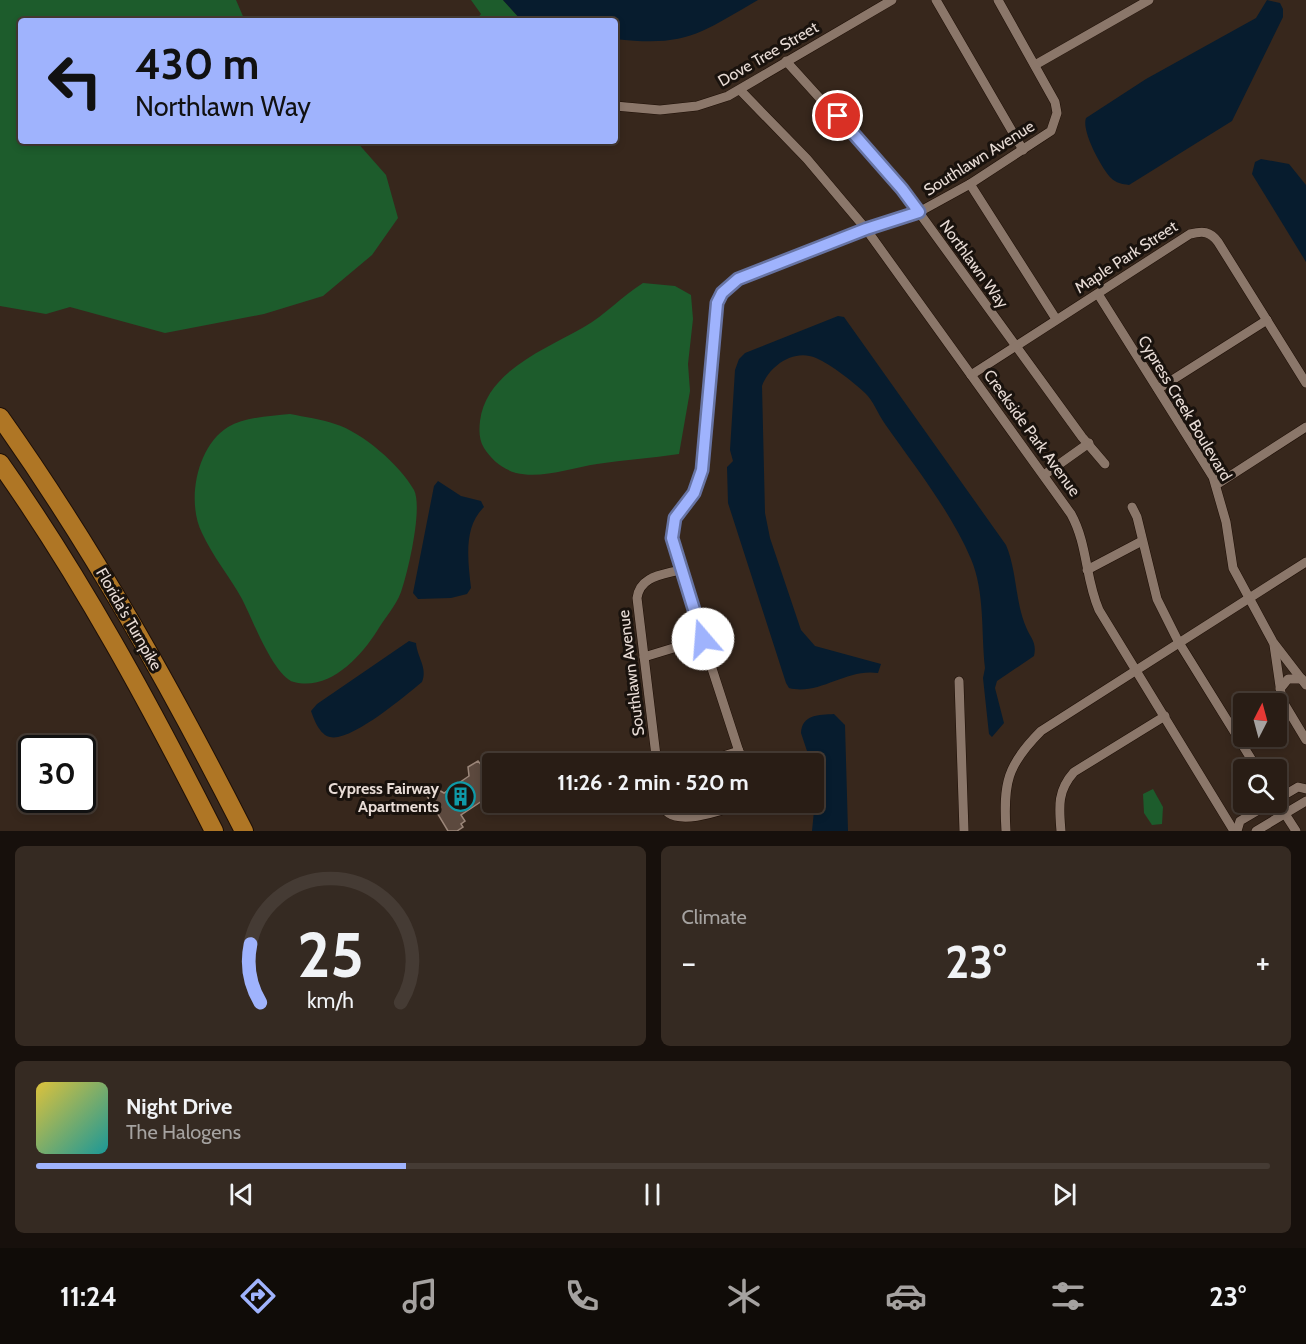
<!DOCTYPE html>
<html lang="en">
<head>
<meta charset="utf-8">
<style>
  :root { --surface:#291d15; --page:#352a22; --text:#f1f3f6; --muted:#a5a2a0; --line:#453b34; --accent:#9fb3fd }
  body { margin:0; font-family:Cabin,sans-serif; background:var(--page); color:var(--text); height:100vh; display:flex; flex-direction:column; font-size:22px; white-space:nowrap }
  * { box-sizing:border-box; margin:0 }
  p { font-size:20px; color:var(--muted) }
  .icon { flex:none; width:33px; height:33px; fill:none; stroke:currentColor; stroke-width:2; stroke-linecap:round; stroke-linejoin:round }
  .map { position:relative; height:831px; overflow:hidden }
  .panel { display:flex; flex-direction:column; gap:15px; padding:15px; background:#17100c; flex:1 }
  .panel>* { flex:none }
  .top-card { position:absolute; left:18px; top:18px; width:600px; height:126px; border-radius:6px; box-shadow:0 3px 9px #0003,0 0 0 2px var(--line); background:#9fb3fd; color:#111; overflow:hidden }
  .needle { width:39px; rotate:6deg }
  .controls { position:absolute; left:1233px; top:693px; display:grid; gap:12px }
  .controls a { display:grid; place-items:center; width:54px; height:54px; border-radius:6px; background:var(--surface); box-shadow:0 3px 9px #0003,0 0 0 2px var(--line); font-size:30px }
  .speed { position:absolute; left:18px; top:735px; display:flex; gap:12px; font-size:30px; font-weight:700; text-align:center }
  .speed>* { display:grid; place-content:center; width:78px; height:78px; border-radius:50%; background:var(--surface); box-shadow:0 3px 9px #0003,0 0 0 2px var(--line); line-height:1 }
  .speed .limit { border:3px solid #111; border-radius:9px; background:#fff; color:#111 }
  .pin { position:absolute; display:grid; place-items:center; width:51px; height:51px; color:#fff; margin:-26px; border:3px solid #fff; border-radius:50%; box-shadow:0 2px 6px #0007 }
  .me { position:absolute; width:66px; margin:-33px; rotate:342deg; stroke-linejoin:round; filter:drop-shadow(0 0 4px #0008) }
  .turn { display:flex; align-items:center; gap:21px; height:126px; padding:0 18px; font-size:27px }
  .turn .icon { width:78px; height:78px; stroke-width:2.5 }
  .turn b { display:block; font-size:42px; line-height:51px }
  .big { font-size:45px; font-weight:700; line-height:1.1 }
  .panel .tile { flex:1; display:flex; flex-direction:column; justify-content:center; gap:9px; min-width:0; padding:0 21px; border-radius:9px; background:var(--page) }
  .panel .dial { align-items:center; gap:0 }
  .dial svg { height:156px; overflow:visible; fill:none; stroke:var(--line); stroke-width:7; stroke-linecap:round; text-anchor:middle }
  .dial text { fill:var(--text); stroke:none }
  .song { display:flex; align-items:center; gap:18px }
  .cover { width:72px; height:72px; border-radius:9px; background:linear-gradient(135deg,hsl(50 70% 55%),hsl(180 70% 35%)) }
  .played { height:6px; border-radius:3px; background:linear-gradient(90deg,var(--accent) 30%,var(--line) 30%) }
  .keys { display:flex; justify-content:space-around; direction:ltr }
  .heat { display:flex; justify-content:space-between; align-items:center; font-size:33px; direction:ltr }
  .panel .tiles { flex:1; display:grid; gap:15px; grid-template-columns:1fr 1fr }
  .tile:last-child { grid-column:span 2 }
  .trip { position:absolute; left:482px; top:753px; width:342px; height:60px; border-radius:6px; background:var(--surface); box-shadow:0 3px 9px #0003,0 0 0 2px var(--line); font-weight:700; line-height:60px; text-align:center }
  .dock { display:flex; height:96px; justify-content:space-around; align-items:center; background:#100c08; color:var(--muted) }
  .dock .icon { width:42px; height:42px }
  .dock .active { color:var(--accent) }
  .dock b { font-size:27px; color:var(--text) }
  .map>svg:first-child { display:block }
  .green { fill:#1d5c2c }
  .water { fill:#071c2e }
  .building { fill:#5c493e; stroke:#9b8679; stroke-width:1.5 }
  .lines { fill:none; stroke-linecap:round; stroke-linejoin:round }
  .street-casing { stroke:#1e0f06; stroke-width:10 }
  .highway-casing { stroke:#1e0f06; stroke-width:20 }
  .street { stroke:#8b776a; stroke-width:9 }
  .highway { stroke:#af7625; stroke-width:18 }
  .route-casing { stroke:#6774a4; stroke-width:15 }
  .route { stroke:#9fb3fd; stroke-width:10 }
  .labels { text-anchor:middle; dominant-baseline:central; stroke-width:6; stroke-linejoin:round; paint-order:stroke }
  .street-label { font-size:16px; fill:#e8dcd6; stroke:#19120d }
  .poi-label { font-size:16px; font-weight:bold; fill:#e8dcd6; stroke:#19120d; text-anchor:end }
</style>
</head>
<body>
<div class="map">
<svg width="1306" height="831" viewBox="0 0 1306 831">
  <rect width="100%" height="100%" fill="#37271c"/>
  <g class="green">
    <path d="M0 0H236L245 21H21V141H356L386 175 398 218 372 255 323 296 264 314 165 333 70 307 46 314 0 306Z"/>
    <path d="M471 0H503L522 21H475L481 14Z"/>
    <path d="M643 283 675 286 691 295 693 319 688 364 690 391 679 454C652 458 624 460 597 464 572 468 541 479 516 473 502 469 491 459 484 448 479 440 479 431 480 421 486 371 546 349 584 327 605 315 622 296 643 283Z"/>
    <path d="M290 414C305 417 321 419 335 424 362 432 400 465 414 490 423 508 408 572 401 592 396 606 384 619 377 631 360 658 329 691 294 682 274 677 252 618 242 599 230 577 213 557 202 533 186 501 197 446 228 427 245 417 271 416 290 414Z"/>
    <path d="M1153 789 1163 807 1162 824 1152 825 1144 813 1143 794Z"/>
  </g>
  <g class="water">
    <path d="M503 0H758C699 34 686 47 615 39V21H522Z"/>
    <path d="M1267 0 1280 3 1283 9V17L1232 121 1129 185C1122 184 1116 183 1111 178 1102 169 1081 131 1086 118L1146 79 1256 18Z"/>
    <path d="M1261 159 1289 164 1306 185V262L1252 174 1255 162Z"/>
    <path d="M838 316 844 317 1006 545C1017 571 1015 601 1026 627 1031 639 1037 642 1034 656L997 681 995 688 1004 723 992 737 989 734 983 678 985 668C981 632 985 592 971 559 950 510 915 467 885 424 878 414 873 400 865 393 852 381 832 365 816 358 794 348 769 366 762 386L765 513 770 538 801 630 815 646 881 664 878 673C846 668 819 696 789 688L786 683 728 503 727 467 733 461 730 450 735 370 739 359 745 353Z"/>
    <path d="M438 481 461 496 481 501 484 507C463 527 468 561 471 588L467 594 451 598 418 599 413 593 434 486Z"/>
    <path d="M409 641 416 643C417 657 428 668 422 682 405 696 351 742 330 737 320 735 314 720 311 711L317 704Z"/>
    <path d="M834 714 845 725 848 831H812L817 781 801 733C802 714 819 715 834 714Z"/>
  </g>
  <path class="building" d="M478 761 492 778V810L485 799 461 815 465 821 461 824 463 827 457 831H448L427 796 437 789 444 793 469 776 468 767Z"/>
  <g class="lines">
    <defs>
      <g id="street">
        <path d="M936 0 1023 150"/>
        <path d="M786 61 902 189 1082 437 1105 464"/>
        <path d="M1035 65 1149 0"/>
        <path d="M741 91 807 159 866 229 1071 514C1088 545 1085 578 1099 610L1234 831"/>
        <path d="M615 106 660 110 697 106 728 96 892 0"/>
        <path d="M970 184 1056 319"/>
        <path d="M1098 294 1213 477 1226 522 1233 568 1273 642 1306 685"/>
        <path d="M971 375 1190 234C1203 231 1210 231 1218 242L1306 383"/>
        <path d="M1158 389 1267 320"/>
        <path d="M1044 475 1089 443"/>
        <path d="M1216 485 1306 427"/>
        <path d="M1132 507 1137 517 1157 599 1178 641 1258 770"/>
        <path d="M1087 570 1142 541"/>
        <path d="M1274 645 1282 700 1306 740"/>
        <path d="M644 657 703 639"/>
        <path d="M959 681 964 831"/>
        <path d="M1280 689 1288 679H1302"/>
        <path d="M657 764 637 598C640 576 662 575 680 570"/>
        <path d="M698 764 739 751"/>
        <path d="M743 764 680 570 674 548 673 527 679 511 694 493 702 470 717 303 722 293 738 279 866 229 919 212 970 184 1051 131 1057 113 1055 102 998 0"/>
        <path d="M1276 800 1296 831"/>
        <path d="M1276 800 1298 787 1306 789"/>
        <path d="M662 802C667 831 723 811 743 802"/>
        <path d="M1006 831C1003 783 1007 765 1041 731L1306 562"/>
        <path d="M1061 831C1059 807 1057 791 1074 772L1165 716"/>
        <path d="M1237 831 1240 821 1272 802"/>
        <path d="M1256 831 1306 801"/>
      </g>
      <g id="highway">
        <path d="M0 417C93 548 171 688 244 831"/>
        <path d="M0 463C82 579 150 705 214 831"/>
      </g>
    </defs>
    <use href="#street" class="street-casing"/>
    <use href="#highway" class="highway-casing"/>
    <use href="#street" class="street"/>
    <use href="#highway" class="highway"/>
  </g>
  <g class="lines">
    <defs>
      <path id="route" d="M703 639 672 538 675 518 694 493 702 470 717 303 722 293 738 279 866 229 919 212 902 189 838 116"/>
    </defs>
    <use href="#route" class="route-casing"/>
    <use href="#route" class="route"/>
  </g>
  <defs>
    <symbol id="building-ring" viewBox="-11 -11 22 22"><circle r="9.5" fill="#19120d" stroke="#0f9aa8" stroke-width="1.5"/><path d="M-4-6H4V6H1V3H-1V6H-4ZM-2.5-4.3h1.7v1.8h-1.7ZM.8-4.3h1.7v1.8H.8ZM-2.5-1h1.7V.8h-1.7ZM.8-1h1.7V.8H.8Z" fill="#0f9aa8"/></symbol>
  </defs>
  <g fill-rule="evenodd">
    <use href="#building-ring" x="444" y="780" width="33" height="33"/>
  </g>
  <g class="labels">
    <g class="street-label">
      <text transform="translate(768 54) rotate(-30)">Dove Tree Street</text>
      <text transform="translate(979 158) rotate(-32)">Southlawn Avenue</text>
      <text transform="translate(1126 257) rotate(-33)">Maple Park Street</text>
      <text transform="translate(974 264) rotate(54)">Northlawn Way</text>
      <text transform="translate(1185 408) rotate(59)">Cypress Creek Boulevard</text>
      <text transform="translate(1032 433) rotate(54)">Creekside Park Avenue</text>
      <text transform="translate(129 619) rotate(60)">Florida's Turnpike</text>
      <text transform="translate(631 673) rotate(-97)">Southlawn Avenue</text>
    </g>
    <g class="poi-label">
      <text x="439" y="788">Cypress Fairway<tspan x="439" dy="18">Apartments</tspan></text>
    </g>
  </g>
</svg>
<div class="controls">
<a><svg class="needle" viewBox="-14 -14 28 28"><path d="M0-13l5 13h-10z" fill="#e53935"/><path d="M0 13l5-13h-10z" fill="#a5a2a0"/></svg></a>
<a><svg class="icon" aria-label="search" viewBox="0 0 24 24"><circle cx="10" cy="10" r="6"/><path d="M15 15l6 6"/></svg></a>
</div>
<div class="speed"><div class="limit">30</div></div>
<div class="pin" style="left:838px;top:116px;background:#d93025"><svg class="icon" aria-label="arrive" viewBox="0 0 24 24"><path d="M6 21V4h12l-3 4 3 4H6"/></svg></div>
<svg class="me" style="left:703px;top:639px" viewBox="-20 -20 40 40"><circle r="19" fill="#fff"/><path d="M0-13L10 11 0 6-10 11z" fill="#9fb3fd"/></svg>
<div class="trip">11:26 · 2 min · 520 m</div>
<div class="top-card">
<div class="turn"><svg class="icon" aria-label="left" viewBox="0 0 24 24"><path d="M17 20v-9H6M10 6l-5 5 5 5"/></svg><div><b>430 m</b>Northlawn Way</div></div>
</div>
</div>
<section class="panel">
<div class="tiles">
<div class="tile dial"><svg viewBox="0 0 100 80">
<path d="M14 69A42 42 0 1 1 86 69"/>
<path d="M14 69A42 42 0 0 1 9 39" stroke="#9fb3fd"/>
<text x="50" y="56" font-size="32" font-weight="700">25</text>
<text x="50" y="72" font-size="11">km/h</text>
</svg></div>
<div class="tile"><p>Climate</p>
<div class="heat"><a>−</a><b class="big">23°</b><a>+</a></div>
</div>
<div class="tile">
<div class="song"><i class="cover"></i><div><b>Night Drive</b><p>The Halogens</p></div></div>
<div class="played"></div>
<div class="keys"><svg class="icon" aria-label="previous" viewBox="0 0 24 24"><path d="M18 5L8 12l10 7zM5 5v14"/></svg><svg class="icon" aria-label="pause" viewBox="0 0 24 24"><path d="M8 5v14M16 5v14"/></svg><svg class="icon" aria-label="next" viewBox="0 0 24 24"><path d="M6 5l10 7-10 7zM19 5v14"/></svg></div>
</div>
</div>
</section>
<nav class="dock">
<b>11:24</b>
<svg class="icon active" aria-label="directions" viewBox="0 0 24 24"><path d="M12 3l9 9-9 9-9-9zM9 14v-3h6M13 9l2 2-2 2"/></svg>
<svg class="icon" aria-label="music" viewBox="0 0 24 24"><path d="M9 18V5l10-2v13"/><circle cx="6" cy="18" r="3"/><circle cx="16" cy="16" r="3"/></svg>
<svg class="icon" aria-label="phone" viewBox="0 0 24 24"><path d="M5 4h4l2 5-3 2q2 4 5 5l2-3 5 2v4C11 20 4 13 5 4z"/></svg>
<svg class="icon" aria-label="climate" viewBox="0 0 24 24"><path d="M12 3v18M4 7l16 10M4 17L20 7"/></svg>
<svg class="icon" aria-label="car" viewBox="0 0 24 24"><path d="M5 17H2v-5l4-1 3-4h7l3 4 3 1v5h-3M9 17h6M6 11h13"/><circle cx="7" cy="17" r="2"/><circle cx="17" cy="17" r="2"/></svg>
<svg class="icon" aria-label="filters" viewBox="0 0 24 24"><path d="M4 7h16M4 17h16"/><circle cx="9" cy="7" r="2"/><circle cx="15" cy="17" r="2"/></svg>
<b>23°</b>
</nav>
</body>
</html>
